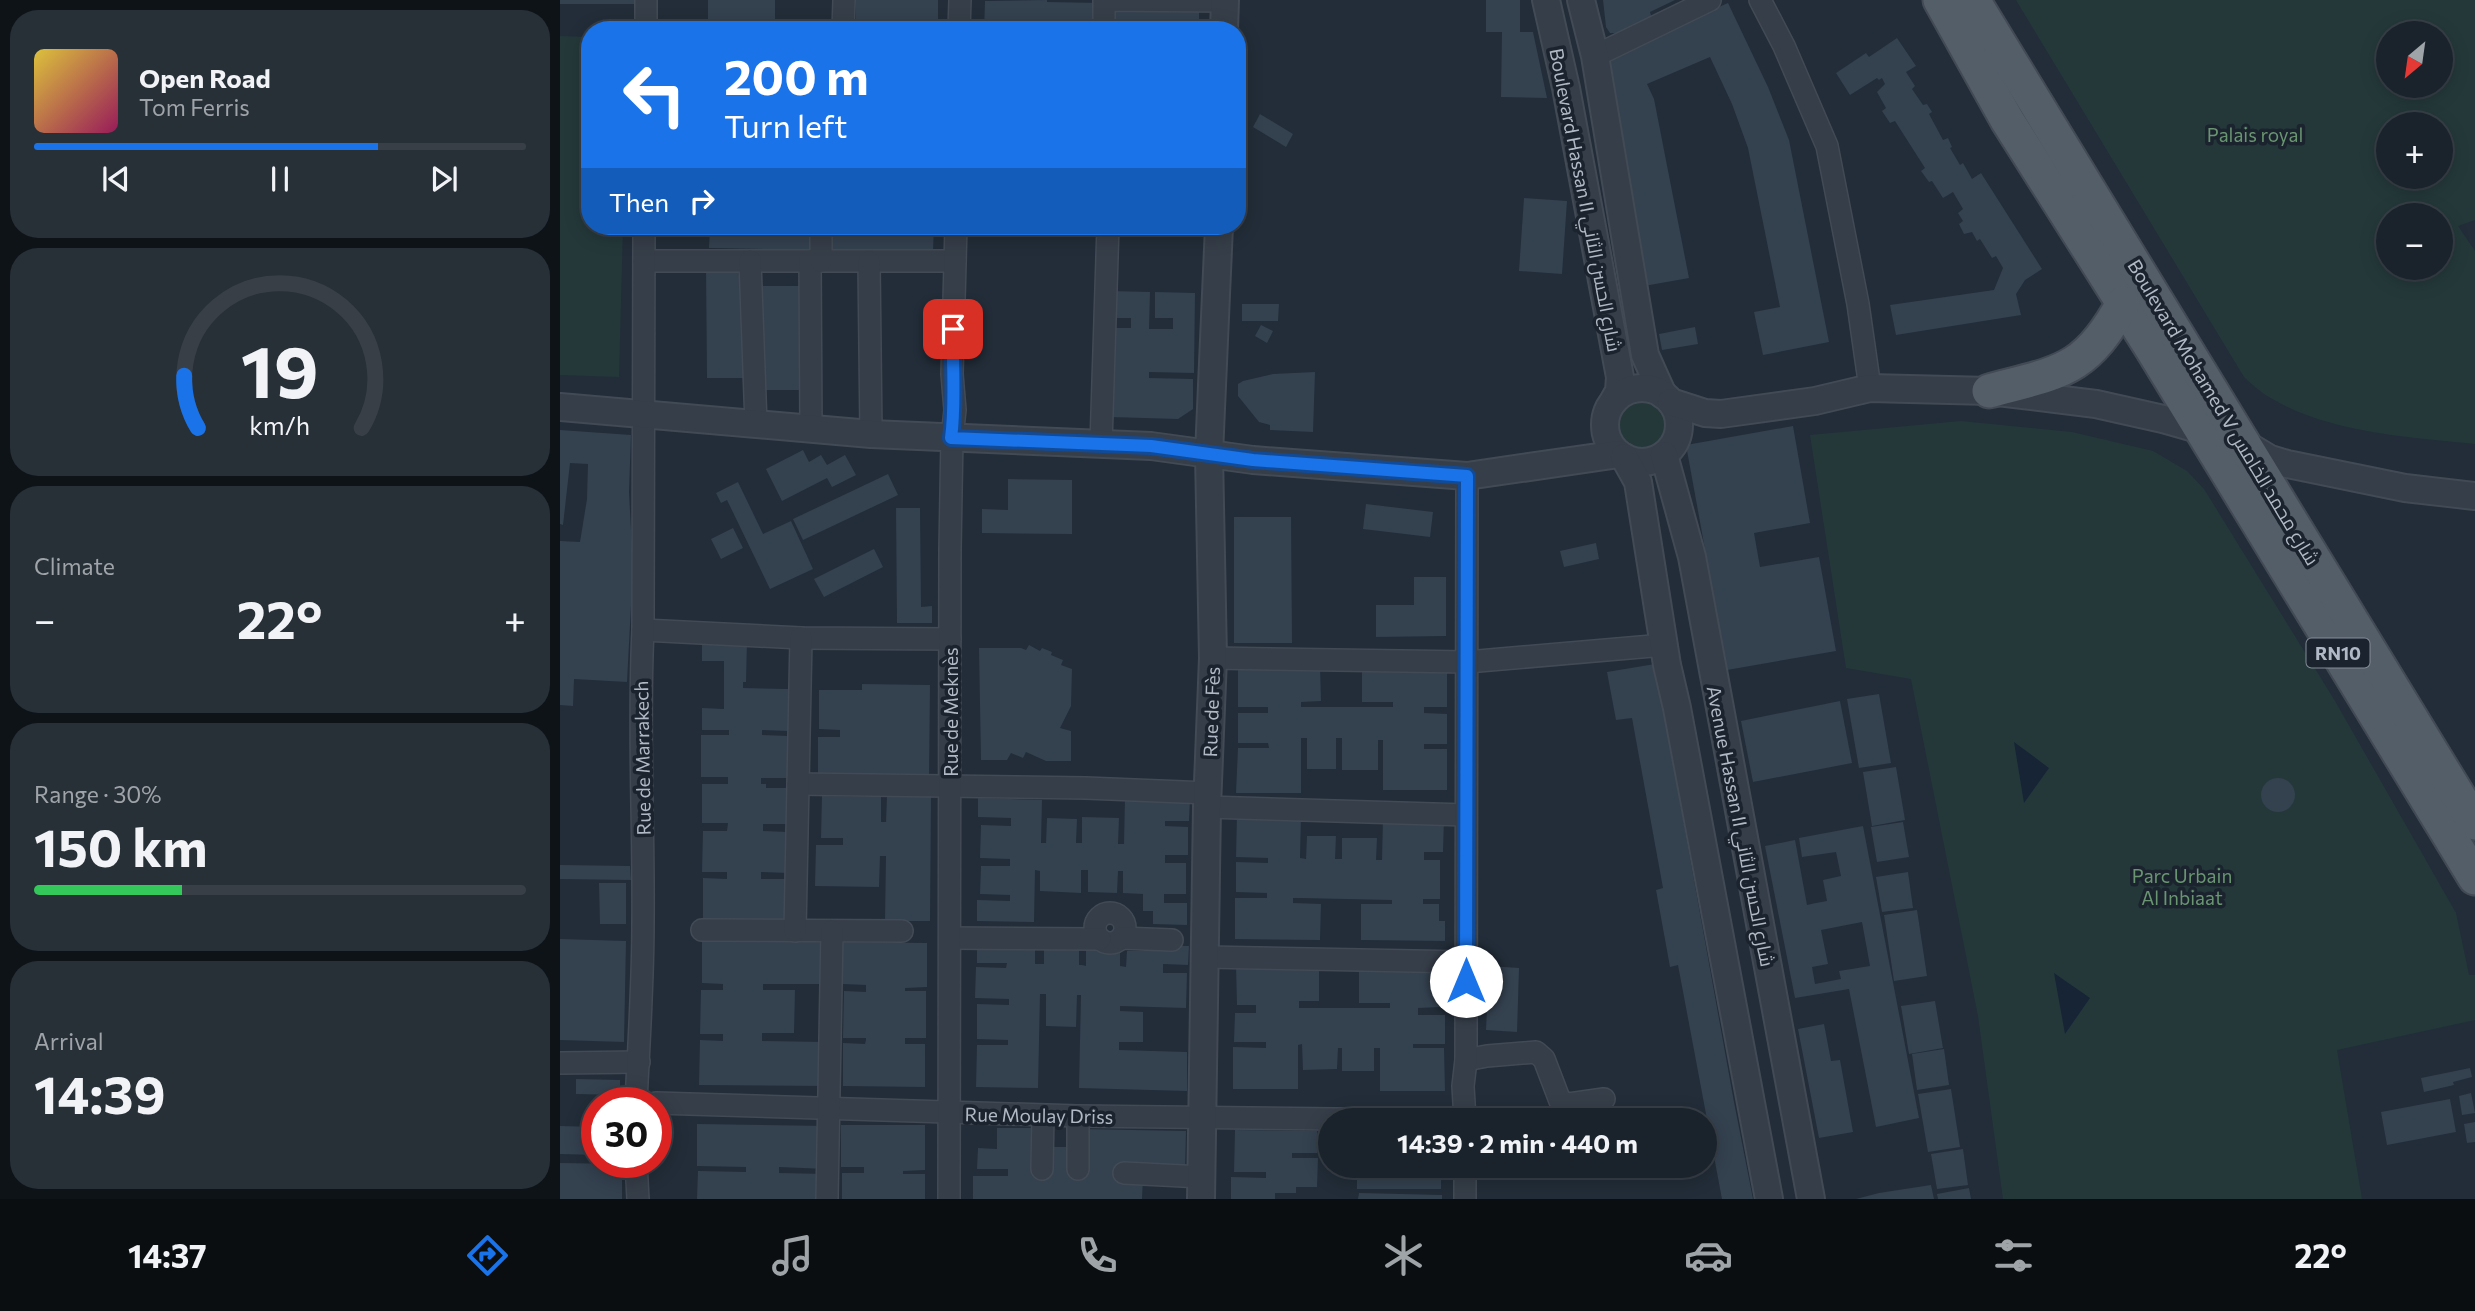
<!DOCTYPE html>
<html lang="en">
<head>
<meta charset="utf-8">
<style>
  :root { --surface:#1a222b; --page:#272f37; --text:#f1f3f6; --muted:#9fa4a9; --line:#383f47; --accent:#1a73e8 }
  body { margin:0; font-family:Commissioner,Cairo,sans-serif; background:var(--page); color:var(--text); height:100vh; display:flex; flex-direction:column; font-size:26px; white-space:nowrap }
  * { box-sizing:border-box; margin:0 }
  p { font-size:23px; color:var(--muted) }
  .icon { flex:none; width:38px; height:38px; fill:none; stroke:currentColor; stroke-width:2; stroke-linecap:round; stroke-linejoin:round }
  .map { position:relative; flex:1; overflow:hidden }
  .details { display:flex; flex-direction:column; gap:10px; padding:10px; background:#0e1318; width:560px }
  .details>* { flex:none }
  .banner { position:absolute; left:21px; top:21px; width:665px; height:214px; border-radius:28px; box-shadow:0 4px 18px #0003,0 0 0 2px var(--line); background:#1a73e8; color:#fff; overflow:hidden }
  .needle { width:46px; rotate:209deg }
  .fabs { position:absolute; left:1816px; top:21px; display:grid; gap:14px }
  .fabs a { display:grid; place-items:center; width:77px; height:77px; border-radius:50%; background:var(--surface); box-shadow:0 4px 18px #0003,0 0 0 2px var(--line); font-size:35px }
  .speed { position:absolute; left:21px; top:1087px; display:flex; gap:14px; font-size:35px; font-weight:700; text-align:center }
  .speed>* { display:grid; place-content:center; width:91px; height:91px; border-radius:50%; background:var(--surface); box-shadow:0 4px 18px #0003,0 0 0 2px var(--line); line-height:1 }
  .speed .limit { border:10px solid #d22; background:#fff; color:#111 }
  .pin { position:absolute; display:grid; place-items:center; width:60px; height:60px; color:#fff; margin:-30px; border-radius:14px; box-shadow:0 4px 10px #0006 }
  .me { position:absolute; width:77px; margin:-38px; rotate:0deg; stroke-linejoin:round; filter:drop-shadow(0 0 5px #0008) }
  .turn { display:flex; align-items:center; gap:24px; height:147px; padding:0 28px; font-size:32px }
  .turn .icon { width:91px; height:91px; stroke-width:2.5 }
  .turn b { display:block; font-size:49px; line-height:60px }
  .then { display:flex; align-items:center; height:66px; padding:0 28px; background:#0003; gap:14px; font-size:26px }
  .big { font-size:52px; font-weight:700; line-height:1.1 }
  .details .tile { flex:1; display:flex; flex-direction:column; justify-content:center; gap:10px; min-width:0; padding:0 24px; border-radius:28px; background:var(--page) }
  .details .dial { align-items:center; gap:0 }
  .dial svg { height:182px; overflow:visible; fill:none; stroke:var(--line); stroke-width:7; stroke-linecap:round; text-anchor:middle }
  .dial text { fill:var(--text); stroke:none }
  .song { display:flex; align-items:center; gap:21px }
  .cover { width:84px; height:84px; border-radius:10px; background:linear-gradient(135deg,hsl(50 70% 55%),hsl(330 70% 35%)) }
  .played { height:7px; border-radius:4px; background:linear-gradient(90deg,var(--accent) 70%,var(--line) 70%) }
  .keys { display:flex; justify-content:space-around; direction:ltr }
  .heat { display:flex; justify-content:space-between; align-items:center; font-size:38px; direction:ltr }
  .charge { height:10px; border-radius:5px; background:linear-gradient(90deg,#34c759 30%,var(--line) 0) }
  .trip { position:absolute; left:758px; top:1108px; width:399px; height:70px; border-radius:35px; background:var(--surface); box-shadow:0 4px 18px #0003,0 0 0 2px var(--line); font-weight:700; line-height:70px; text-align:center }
  .tabs { display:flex; height:112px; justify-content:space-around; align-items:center; background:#0a0e11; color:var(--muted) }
  .tabs .icon { width:49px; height:49px }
  .tabs .active { color:var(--accent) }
  .tabs b { font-size:32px; color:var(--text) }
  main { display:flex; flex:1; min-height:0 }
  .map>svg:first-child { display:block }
  .green { fill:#24383a; fill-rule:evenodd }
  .water { fill:#162436 }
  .building { fill:#34414f; fill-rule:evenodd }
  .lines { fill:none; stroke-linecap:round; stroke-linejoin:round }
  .minor-casing { stroke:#424a55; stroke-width:24 }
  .tertiary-casing { stroke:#424a55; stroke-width:30 }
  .primary-casing { stroke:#424a55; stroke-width:37 }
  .minor { stroke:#363e49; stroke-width:21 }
  .tertiary { stroke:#363e49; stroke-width:26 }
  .primary { stroke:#545e69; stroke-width:33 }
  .route-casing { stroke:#114b97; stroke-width:18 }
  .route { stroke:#1a73e8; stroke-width:12 }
  .labels { text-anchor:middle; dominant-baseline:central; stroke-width:7; stroke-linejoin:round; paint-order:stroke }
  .shield { fill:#1b232e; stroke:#838c98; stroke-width:2 }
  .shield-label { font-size:18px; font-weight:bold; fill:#b0b9c5 }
  .park-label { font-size:19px; fill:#699571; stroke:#1b232e }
  .street-label { font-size:19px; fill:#b0b9c5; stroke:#1b232e }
</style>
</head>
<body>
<main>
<section class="details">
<div class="tile">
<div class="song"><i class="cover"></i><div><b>Open Road</b><p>Tom Ferris</p></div></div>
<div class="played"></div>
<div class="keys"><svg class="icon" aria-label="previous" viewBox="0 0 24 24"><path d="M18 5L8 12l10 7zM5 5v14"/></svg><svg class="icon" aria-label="pause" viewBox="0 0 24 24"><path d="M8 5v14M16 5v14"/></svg><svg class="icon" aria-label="next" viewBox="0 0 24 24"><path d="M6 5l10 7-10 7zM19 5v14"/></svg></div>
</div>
<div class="tile dial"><svg viewBox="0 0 100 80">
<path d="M14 69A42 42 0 1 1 86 69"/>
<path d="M14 69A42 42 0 0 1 8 46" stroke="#1a73e8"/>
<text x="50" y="56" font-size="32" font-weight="700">19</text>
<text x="50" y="72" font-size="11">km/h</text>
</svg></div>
<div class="tile"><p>Climate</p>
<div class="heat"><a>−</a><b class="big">22°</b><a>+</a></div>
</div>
<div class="tile"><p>Range · 30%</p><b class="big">150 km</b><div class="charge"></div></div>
<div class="tile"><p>Arrival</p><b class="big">14:39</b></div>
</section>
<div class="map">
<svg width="1915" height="1199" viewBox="0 0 1915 1199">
  <rect width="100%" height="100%" fill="#222d39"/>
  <g class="green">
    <path d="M1456 0H1915V220L1898 226 1915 251V444C1848 437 1768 433 1709 397 1700 392 1692 384 1684 377ZM1829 33H1881V86H1829ZM1829 124H1881V177H1829ZM1829 215H1881V268H1829Z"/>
    <path d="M0 36 30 37V226H63L59 377 0 375Z"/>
    <circle cx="1082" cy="425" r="29"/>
    <path d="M1401 421 1512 432 1593 451 1627 471 1644 489 1775 701 1896 913 1909 975H1915V1020L1777 1050 1802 1199H1443L1418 1016 1351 679 1286 668 1250 435Z"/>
  </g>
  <g class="water">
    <path d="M1454 742 1489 768 1464 803Z"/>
    <path d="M1494 973 1530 998 1505 1034Z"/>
  </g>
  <g class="building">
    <rect x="0" y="0" width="75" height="4"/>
    <path d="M148 0H215V26H189V30H148Z"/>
    <path d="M296 0H378V28L320 30V27L296 26Z"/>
    <path d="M487 0V2L542 3 541 30H424L425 1Z"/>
    <path d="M926 0H960V32H973L987 98 941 97 942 32H926Z"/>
    <path d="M1043 0H1115L1090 12 1092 19 1058 33H1050L1046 27Z"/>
    <path d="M555 2 639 5V30H554Z"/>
    <path d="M1168 3 1208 87 1229 140 1269 342 1203 355 1194 312 1220 307 1188 148 1172 104 1150 57 1087 84 1094 99 1129 278 1084 286 1043 78 1055 52Z"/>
    <path d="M1337 38 1356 66 1346 72 1355 86 1352 89 1363 105 1367 104 1372 112 1369 114 1383 140 1388 138 1392 147 1390 148 1400 165 1403 163 1412 179 1421 173 1482 269 1465 280 1456 294 1461 315 1336 335 1330 305 1434 290 1443 268 1436 256 1432 258 1420 239 1417 241 1412 232 1404 234 1399 224 1403 221 1398 213 1403 209 1393 192 1383 198 1372 181 1369 182 1361 171 1365 168 1335 121 1330 123 1322 111 1326 108 1317 92 1325 84 1322 78 1319 80 1317 78 1290 95 1276 73 1306 53 1309 57Z"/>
    <path d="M700 114 733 134 726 147 693 127Z"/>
    <path d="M964 198 1007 201 1002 274 959 271Z"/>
    <path d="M150 226H251V250L149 248Z"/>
    <path d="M273 226H374L373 251 273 249Z"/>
    <path d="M146 267H178L179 276H188L189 378H147Z"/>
    <path d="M198 286H249L250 390H198Z"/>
    <path d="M549 291 590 292 589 329H613V318H595V292L635 293 634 373 589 372V378L633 379V409L618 419 550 417 552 328H571V318H549Z"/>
    <path d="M682 304H719L718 321H682Z"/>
    <path d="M701 325 713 331 707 343 695 336Z"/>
    <path d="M1135 327 1138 344 1102 350 1099 334Z"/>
    <path d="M755 372 753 432 710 430V425L699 422 678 396V384L683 381 713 374Z"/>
    <path d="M1233 426 1250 523 1194 533 1200 567 1259 557 1276 651 1167 670 1126 445Z"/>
    <path d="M0 430 71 435 69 492 73 568 67 682 14 679 13 706 0 705V541L20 542 27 499 28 464 10 463 3 525 0 524Z"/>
    <path d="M243 450 249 462 261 455 267 465 285 455 296 475 272 487 267 478 222 501 206 469Z"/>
    <path d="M328 474 338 495 243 540 233 519Z"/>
    <path d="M448 479 512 480V534L422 533V509L448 510Z"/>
    <path d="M178 482 203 534 231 521 253 569 210 589 167 500 161 503 156 493Z"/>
    <path d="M806 504 873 512 870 537 803 529Z"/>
    <path d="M336 508H360L361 607 372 606V623H337Z"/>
    <path d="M674 517H731L732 643H674Z"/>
    <path d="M173 528 183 548 161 559 151 539Z"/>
    <path d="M1036 543 1039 559 1004 567 1000 551Z"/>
    <path d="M314 549 323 567 264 597 254 579Z"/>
    <path d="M854 577H886V636L816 637V605H854Z"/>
    <path d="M142 640H187L186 682H183V688L228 689V731L202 730V735L228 736V778H201V784H206V788H227V824H203V831L228 832V873L201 872V879H226L225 920 143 919V878L167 879V872H142L143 831H167L168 823H142V784H168V777H141V735H169V730H142V708L164 709V661H142Z"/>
    <path d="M469 645 480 651 482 648 492 652 491 655 503 660 501 665 512 669 511 706 500 728 511 731V761H486L466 752 463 758 451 753 447 760H421L419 648H461L466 650Z"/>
    <path d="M1095 664 1174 1102 1193 1199H1162L1118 965 1110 967 1096 890 1103 888 1072 718 1056 720 1047 672Z"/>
    <path d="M678 666H760L761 701 741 702V707H833V702H802V668H887V707H864V713L887 714V744H864V749H887V790H823V740H818V770H782V738H776V769H747V738H741V793H676L678 748H709L708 743H678V713H708V707H678Z"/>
    <path d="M302 684 370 685 369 778 258 777V737H280V730L259 729V690H302Z"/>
    <path d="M1319 694 1331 763 1299 768 1287 699Z"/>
    <path d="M1280 701 1292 763 1193 782 1181 721Z"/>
    <path d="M1336 767 1345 820 1312 826 1303 772Z"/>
    <circle cx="1718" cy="795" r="17"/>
    <path d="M262 796 321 797V822H326L327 796 371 797 370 921H325L326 856H320L319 887 255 886 256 845H283V838H261Z"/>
    <path d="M565 797 630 798 629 821H605V826L628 827V855H605V863H626V894H604V903H627V925L593 924V911H583V894L563 893V871H558L557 893 528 892V870H521V893L480 891V871L475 870 474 922 417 921V900L450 901V895L420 894 421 866H450V859L420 858 421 825 451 826V818L418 817V798L482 800 481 843H486L487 818 517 819 516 843H522V817L559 818 558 844H564Z"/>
    <path d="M677 814 741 815 740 858 746 859 747 836H776L775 859H782V838H817L816 860H822L823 817 884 818 883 852H864V860H880V899H863V904H879V921H885V941L801 940V904H832V900L740 898H733V903L761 904 760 940 675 939V898H707V893L676 892V862L708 863V858L676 857Z"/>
    <path d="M1343 822 1349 857 1317 862 1311 827Z"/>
    <path d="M1303 826 1359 1118 1316 1127 1289 989 1235 998 1205 846 1235 840 1247 905 1256 903 1267 901 1263 880 1281 876 1276 852 1242 857 1239 838ZM1302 922 1310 966 1279 971 1281 979 1255 984 1252 967 1268 964 1261 930Z"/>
    <path d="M0 865 70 866 71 880 0 879Z"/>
    <path d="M1348 872 1353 908 1322 912 1316 877Z"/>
    <path d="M39 883H66V924H40Z"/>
    <path d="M1357 910 1367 976 1334 981 1324 915Z"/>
    <path d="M0 939 66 941 64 1042 0 1040Z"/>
    <path d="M142 940 267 942V984H203V990H235L234 1033H202V1041L266 1042V1086L139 1085 140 1040 163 1041V1034H140L141 990H163V984L142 983Z"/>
    <path d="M283 942 367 943V987L345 988V991H366V1038H345V1044H365V1087L283 1086V1043L305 1044 306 1040V1038H283L284 991 306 992V985L283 984Z"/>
    <path d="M417 942 475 944V964H484V948L519 949V965H522L526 966V949L560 950V966L566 967 567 951H584V945L629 946 628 965 603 964V973H627L626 1008 560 1006V1011L583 1012V1042H559V1050L627 1052V1091L519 1088 521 995H517L516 1027 486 1026V994H480L478 1088 416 1087 417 1045H448V1040L417 1039V1004L449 1005V999L415 998 416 967 446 968 447 963H417Z"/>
    <path d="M676 965H759V1001H739V1008H830V1003H799V966H881V1007L858 1008V1015H885V1044H853V1048H884L885 1091H820V1048H814V1071H782V1048H778L777 1069 743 1070 742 1044 738 1045V1089H673V1047L706 1048V1042H674L675 1013H696V1005H677Z"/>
    <path d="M929 966 959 968 957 1032 926 1030Z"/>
    <path d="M1375 1001 1383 1048 1349 1054 1341 1006Z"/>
    <path d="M1264 1024 1271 1061 1280 1060 1293 1132 1259 1138 1238 1029Z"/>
    <path d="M1384 1049 1389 1085 1357 1090 1352 1054Z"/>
    <path d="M1910 1068 1912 1077 1893 1082 1894 1085 1864 1092 1861 1078Z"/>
    <path d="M16 1079 60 1080V1095L16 1094Z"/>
    <path d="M1391 1089 1400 1147 1368 1152 1358 1094Z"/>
    <path d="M1911 1093 1915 1113 1902 1115 1899 1096Z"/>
    <path d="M1890 1099 1896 1132 1827 1145 1821 1112Z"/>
    <path d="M1915 1122V1142L1907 1143 1904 1124Z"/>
    <path d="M137 1124 267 1126 266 1169 219 1167V1173L266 1174 265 1199H137L138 1171 186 1172V1167L137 1166Z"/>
    <path d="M281 1125H365V1170L343 1171V1174H365V1199H282V1173H304V1167H281Z"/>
    <path d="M0 1126 37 1127V1155L0 1154Z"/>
    <path d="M437 1128H479L484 1147H515L520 1129 626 1131 625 1171 583 1177 582 1199H413V1176H448V1169H417L418 1148 437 1149Z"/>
    <path d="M675 1130 757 1131V1153H732V1158H758L757 1187H736V1193H715V1199H671V1177L706 1178V1172H674Z"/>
    <path d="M1403 1149 1408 1185 1377 1189 1371 1154Z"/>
    <path d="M0 1163 62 1164V1199H0Z"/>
    <rect x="797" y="1166" width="84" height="23"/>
    <path d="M1371 1185 1374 1199H1296L1319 1193Z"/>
    <path d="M1409 1188 1411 1199H1378L1377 1194Z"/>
    <path d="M799 1193 882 1195V1199H798Z"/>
  </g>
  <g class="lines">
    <defs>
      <g id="minor">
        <path d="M1200 0 1224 46 1267 146 1298 304 1310 388"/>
        <path d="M86 30V0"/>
        <path d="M283 30 284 0"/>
        <path d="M399 30 400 0"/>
        <path d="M544 30V0L665 1"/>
        <path d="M1035 56 1150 0"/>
        <path d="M84 261H395"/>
        <path d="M190 261 196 424"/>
        <path d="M250 261 251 429"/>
        <path d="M261 261V226"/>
        <path d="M309 262 311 434"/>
        <path d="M541 444 548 226"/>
        <path d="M83 630 241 638 390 639"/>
        <path d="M653 658 907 662 1104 645"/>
        <path d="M238 784 526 788 648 793"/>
        <path d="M647 807 906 815"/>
        <circle cx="550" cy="928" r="15"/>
        <path d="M142 930 342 931"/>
        <path d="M235 931 241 638"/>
        <path d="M390 938 540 939"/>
        <path d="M561 938 612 940"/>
        <path d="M645 957 906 962"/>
        <path d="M906 1060 927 1056 976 1052 984 1059 1000 1101 1009 1104 1044 1099"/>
        <path d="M0 1063 79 1062"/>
        <path d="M76 1102C79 1042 83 982 83 922 84 825 78 727 83 630L84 226"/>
        <path d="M96 1103 518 1116 862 1120"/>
        <path d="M905 1120 903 1086 906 1060 907 476"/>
        <path d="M76 1162 78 1199"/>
        <path d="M482 1169 483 1115"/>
        <path d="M518 1169V1116"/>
        <path d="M564 1173 642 1177"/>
        <path d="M267 1199 272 931"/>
        <path d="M389 1199 390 549 392 437 395 410 392 374 396 226"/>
        <path d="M905 1199V1166"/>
      </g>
      <g id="tertiary">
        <path d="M986 0 1006 88 1060 377 1059 391 1054 400"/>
        <path d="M1021 0 1035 56 1085 355 1103 395"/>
        <path d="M664 30 665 0"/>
        <circle cx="1082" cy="425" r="37"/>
        <path d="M1111 402 1145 413 1161 414 1255 401 1310 388 1429 391 1536 404 1603 419 1680 441 1710 459 1727 464 1845 488 1915 496"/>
        <path d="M0 407 311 434 591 446 693 460 907 476 1059 454"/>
        <path d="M1104 455 1132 557 1251 1199"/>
        <path d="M1064 457 1078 482 1107 665 1117 708 1209 1199"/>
        <path d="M641 1199 647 807 653 658 649 454 659 226"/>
      </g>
      <g id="primary">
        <path d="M1380 0 1447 120 1592 349 1915 878"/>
        <path d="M1413 0 1915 823"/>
        <path d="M1429 391C1500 372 1526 372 1563 303"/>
      </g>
    </defs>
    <use href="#minor" class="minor-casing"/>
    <use href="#tertiary" class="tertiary-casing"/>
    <use href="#primary" class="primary-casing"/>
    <use href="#minor" class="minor"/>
    <use href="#tertiary" class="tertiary"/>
    <use href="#primary" class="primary"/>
  </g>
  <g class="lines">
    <defs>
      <path id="route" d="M393 329C392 365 396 402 391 438L591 446 693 460 907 476 906 981"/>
    </defs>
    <use href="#route" class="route-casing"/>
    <use href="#route" class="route"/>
  </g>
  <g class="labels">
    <rect class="shield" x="1746.5" y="638.5" width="63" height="29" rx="5"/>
    <g class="shield-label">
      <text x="1778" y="653">RN10</text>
    </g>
    <g class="park-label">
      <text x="1695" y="134">Palais royal</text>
      <text x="1622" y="875">Parc Urbain<tspan x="1622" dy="22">Al Inbiaat</tspan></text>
    </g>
    <g class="street-label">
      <text transform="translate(1026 200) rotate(79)">Boulevard Hassan II شارع الحسن الثاني</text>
      <text transform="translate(1664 412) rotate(59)">Boulevard Mohamed V شارع محمد الخامس</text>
      <text transform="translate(390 712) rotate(-90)">Rue de Meknès</text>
      <text transform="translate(651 712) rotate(-88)">Rue de Fès</text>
      <text transform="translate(82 758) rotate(-91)">Rue de Marrakech</text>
      <text transform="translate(1181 826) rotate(79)">Avenue Hassan II شارع الحسن الثاني</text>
      <text transform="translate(479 1115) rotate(1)">Rue Moulay Driss</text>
    </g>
  </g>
</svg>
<div class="fabs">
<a><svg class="needle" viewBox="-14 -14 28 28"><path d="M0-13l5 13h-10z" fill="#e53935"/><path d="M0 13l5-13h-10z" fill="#9fa4a9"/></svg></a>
<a>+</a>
<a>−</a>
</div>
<div class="speed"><div class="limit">30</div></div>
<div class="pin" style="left:393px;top:329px;background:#d93025"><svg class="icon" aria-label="arrive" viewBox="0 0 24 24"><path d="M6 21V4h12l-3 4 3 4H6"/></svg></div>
<svg class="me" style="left:906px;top:981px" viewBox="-20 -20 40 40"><circle r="19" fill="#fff"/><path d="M0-13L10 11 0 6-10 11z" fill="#1a73e8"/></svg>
<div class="trip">14:39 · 2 min · 440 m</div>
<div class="banner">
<div class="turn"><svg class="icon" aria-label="left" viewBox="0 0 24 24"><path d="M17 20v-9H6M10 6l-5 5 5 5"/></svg><div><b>200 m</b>Turn left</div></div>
<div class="then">Then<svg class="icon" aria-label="right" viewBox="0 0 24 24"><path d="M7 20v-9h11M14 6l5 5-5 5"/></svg></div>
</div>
</div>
</main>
<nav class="tabs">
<b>14:37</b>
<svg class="icon active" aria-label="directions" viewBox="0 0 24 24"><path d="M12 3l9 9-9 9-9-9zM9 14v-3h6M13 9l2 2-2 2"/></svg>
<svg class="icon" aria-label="music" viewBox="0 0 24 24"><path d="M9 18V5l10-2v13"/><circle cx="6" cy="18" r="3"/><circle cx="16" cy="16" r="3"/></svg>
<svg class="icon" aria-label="phone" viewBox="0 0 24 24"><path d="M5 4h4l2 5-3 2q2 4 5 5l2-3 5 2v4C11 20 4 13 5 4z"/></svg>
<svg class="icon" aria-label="climate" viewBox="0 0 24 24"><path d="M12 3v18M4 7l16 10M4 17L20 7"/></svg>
<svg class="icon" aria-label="car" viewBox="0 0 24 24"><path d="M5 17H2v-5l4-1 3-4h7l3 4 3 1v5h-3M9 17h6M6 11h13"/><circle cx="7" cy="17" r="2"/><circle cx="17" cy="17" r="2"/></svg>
<svg class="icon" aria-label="filters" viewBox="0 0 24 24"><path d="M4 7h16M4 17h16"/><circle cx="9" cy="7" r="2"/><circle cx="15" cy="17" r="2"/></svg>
<b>22°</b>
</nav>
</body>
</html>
